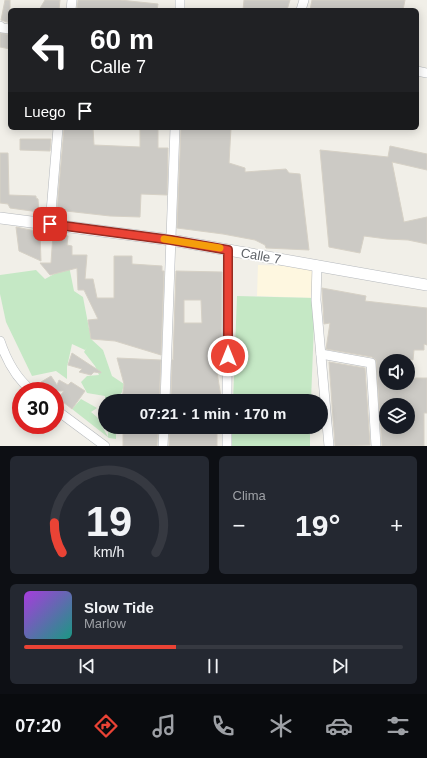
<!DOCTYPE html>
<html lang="es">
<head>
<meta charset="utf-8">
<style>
  :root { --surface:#171b24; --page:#242831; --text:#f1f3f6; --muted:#9ea1a6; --line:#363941; --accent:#ea4335 }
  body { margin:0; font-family:Arial,sans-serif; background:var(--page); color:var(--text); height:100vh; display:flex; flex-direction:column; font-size:15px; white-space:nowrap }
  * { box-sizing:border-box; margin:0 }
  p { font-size:13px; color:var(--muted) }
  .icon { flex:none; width:22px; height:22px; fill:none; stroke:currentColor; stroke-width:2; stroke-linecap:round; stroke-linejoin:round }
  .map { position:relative; height:446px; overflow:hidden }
  .panel { display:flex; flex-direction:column; gap:10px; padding:10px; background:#0d0f14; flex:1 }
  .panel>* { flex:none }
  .guide { position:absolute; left:8px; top:8px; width:411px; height:122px; border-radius:6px; box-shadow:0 2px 10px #0003; background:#202124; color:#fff; overflow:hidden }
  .fabs { position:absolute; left:379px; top:354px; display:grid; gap:8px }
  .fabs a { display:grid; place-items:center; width:36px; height:36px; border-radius:50%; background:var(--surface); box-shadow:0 2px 10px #0003; font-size:20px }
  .speed { position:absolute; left:12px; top:382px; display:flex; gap:8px; font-size:20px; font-weight:700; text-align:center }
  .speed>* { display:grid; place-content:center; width:52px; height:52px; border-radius:50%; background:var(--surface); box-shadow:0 2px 10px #0003; line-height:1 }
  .speed .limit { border:6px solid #d22; background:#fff; color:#111 }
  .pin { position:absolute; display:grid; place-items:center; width:34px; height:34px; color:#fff; margin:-17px; border-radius:8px; box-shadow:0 2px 6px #0006 }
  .me { position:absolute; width:44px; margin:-22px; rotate:0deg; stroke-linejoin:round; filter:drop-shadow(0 0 3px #0008) }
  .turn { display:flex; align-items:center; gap:14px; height:84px; padding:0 16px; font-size:18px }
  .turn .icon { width:52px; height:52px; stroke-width:2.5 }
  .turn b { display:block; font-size:28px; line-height:34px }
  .then { display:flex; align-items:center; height:38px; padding:0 16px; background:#0003; gap:8px; font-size:15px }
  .big { font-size:30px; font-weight:600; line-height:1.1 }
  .panel .card { flex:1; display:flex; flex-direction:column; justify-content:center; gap:6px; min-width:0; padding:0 14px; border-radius:6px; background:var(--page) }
  .panel .dial { align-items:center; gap:0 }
  .dial svg { height:104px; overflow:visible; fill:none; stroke:var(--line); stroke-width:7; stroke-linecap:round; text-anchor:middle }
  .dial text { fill:var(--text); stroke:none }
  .song { display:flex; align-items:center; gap:12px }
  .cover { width:48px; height:48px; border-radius:6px; background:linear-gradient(135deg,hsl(280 70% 55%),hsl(170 70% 35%)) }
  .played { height:4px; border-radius:2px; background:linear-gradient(90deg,var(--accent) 40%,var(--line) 40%) }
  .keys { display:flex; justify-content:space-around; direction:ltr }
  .heat { display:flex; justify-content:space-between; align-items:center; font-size:22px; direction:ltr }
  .panel .tiles { flex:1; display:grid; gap:10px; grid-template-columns:1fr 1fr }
  .card:last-child { grid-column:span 2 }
  .trip { position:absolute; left:98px; top:394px; width:230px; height:40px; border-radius:20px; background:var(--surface); box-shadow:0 2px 10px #0003; font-weight:600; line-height:40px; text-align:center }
  .menu { display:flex; height:64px; justify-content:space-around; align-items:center; background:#090b0e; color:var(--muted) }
  .menu .icon { width:28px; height:28px }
  .menu .current { color:var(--accent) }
  .menu b { font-size:18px; color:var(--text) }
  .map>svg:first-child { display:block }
  .commercial { fill:#fef7e0 }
  .green { fill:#c5e8c5 }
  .building { fill:#cccac5; stroke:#d6d1c6; fill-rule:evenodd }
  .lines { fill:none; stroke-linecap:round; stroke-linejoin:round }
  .minor-casing { stroke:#b5b8bc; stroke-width:10 }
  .tertiary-casing { stroke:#b5b8bc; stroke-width:12 }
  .minor { stroke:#fff; stroke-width:9 }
  .tertiary { stroke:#fff; stroke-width:11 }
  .route-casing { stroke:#982c22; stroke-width:10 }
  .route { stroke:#ea4335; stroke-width:7 }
  .slow { stroke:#f59e0b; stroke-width:7 }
  .labels { text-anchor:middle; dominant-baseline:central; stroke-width:3.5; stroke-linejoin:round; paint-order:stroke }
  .street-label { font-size:13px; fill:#5f6368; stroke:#fff }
</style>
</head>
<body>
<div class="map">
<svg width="427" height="446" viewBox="0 0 427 446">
  <rect width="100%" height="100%" fill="#f1efe8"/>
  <path class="commercial" d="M258 265 316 267 315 298 257 296Z"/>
  <g class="green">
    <path d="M69 266 74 291 83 297 91 339 103 350 112 376 124 384 122 392 116 401H105V396L87 393 81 382 87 376 99 375 95 366 84 352 87 347 85 350 72 344 67 367V379L56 371 32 376 6 322 0 294V275L36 270 45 279Z"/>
    <path d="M237 296 315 298 311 401H233Z"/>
    <path d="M81 399 97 408 91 412 97 417 108 437V427H116V439L109 438 72 409Z"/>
    <path d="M232 427H310V446H231Z"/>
  </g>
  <g class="building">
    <path d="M5 0H10V23L1 20Z"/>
    <path d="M45 0H60L59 10H39Z"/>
    <path d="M78 0H120L158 4 157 10H77Z"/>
    <path d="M244 0H290L287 10H243Z"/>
    <path d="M312 0H405L403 10H310Z"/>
    <path d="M0 33 10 35V49L0 47Z"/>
    <path d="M64 128H93L94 145 140 147V128H158V148H168L167 195 141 194 140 217 110 216 57 210Z"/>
    <path d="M181 128H231L229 163 245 168V172L286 169 289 173 300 174 309 250 266 248 265 245 255 240 223 234 177 228Z"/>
    <path d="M20 139H51L50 151 20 150Z"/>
    <path d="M390 146 427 154V170L392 162 404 222 427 217V244L408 240 387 239 364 236 360 253 329 247 320 150 388 157Z"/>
    <path d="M0 153H8L9 195 36 196V198L38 199 39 212 10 208 8 204 0 203Z"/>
    <path d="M16 227 40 232 41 261 19 251Z"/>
    <path d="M53 233 68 236 67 245 72 246V255H87L85 279H93L97 298H114V256H132V264L162 266V271H164L161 355 115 341 91 339 88 320 98 319 84 290H78L77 268 50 275 40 263H51Z"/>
    <path d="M176 271 222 272 221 356H218L219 372H217L221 397H218V401H171L172 360 174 359H173ZM184 300H201L202 323H184Z"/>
    <path d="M322 288 366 296 365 301 427 308V345L424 344V350H414L413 360 386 357V383H408V378H427V413H424V446H382L376 360 372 357 326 349 330 323 324 324ZM386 405H408V427H386Z"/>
    <path d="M72 353 101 372V373L94 372 91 375 79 372 82 369 68 365Z"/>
    <path d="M117 358 161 360 159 401H122L124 384Z"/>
    <path d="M329 362 365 368 370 445 335 446Z"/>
    <path d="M51 376 57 385 59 380 68 385 71 382 85 391 72 409 58 398 64 391H46L41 382Z"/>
    <path d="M123 427H158L157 446H123Z"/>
    <path d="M170 427H217V446H169Z"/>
  </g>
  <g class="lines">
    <defs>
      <g id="minor">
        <path d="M71 10 72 0"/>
        <path d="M180 10V0"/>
        <path d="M301 10 304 0"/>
        <path d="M0 26 2 28 10 29"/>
        <path d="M417 71 427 73"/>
        <path d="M50 224 58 128"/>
        <path d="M317 265 316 300 329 446"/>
        <path d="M0 341C6 359 17 379 32 391"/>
        <path d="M321 354 371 363 376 446"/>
        <path d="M165 401 175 128"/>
        <path d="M227 401 228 250"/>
        <path d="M55 409 105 446"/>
        <path d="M163 446 164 427"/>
        <path d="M227 446V427"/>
      </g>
      <path id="tertiary" d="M0 218 171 240 427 285"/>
    </defs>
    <use href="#minor" class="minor-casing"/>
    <use href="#tertiary" class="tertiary-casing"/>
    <use href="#minor" class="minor"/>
    <use href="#tertiary" class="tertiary"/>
  </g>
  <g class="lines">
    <defs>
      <path id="route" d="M50 224 171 240 228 250V356"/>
    </defs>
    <use href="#route" class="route-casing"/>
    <use href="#route" class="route"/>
    <path class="slow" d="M164 239 220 248"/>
  </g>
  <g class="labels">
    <g class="street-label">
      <text transform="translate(261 256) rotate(10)">Calle 7</text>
    </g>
  </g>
</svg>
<div class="fabs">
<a><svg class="icon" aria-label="sound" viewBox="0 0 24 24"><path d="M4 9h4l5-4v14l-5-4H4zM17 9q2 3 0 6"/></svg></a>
<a><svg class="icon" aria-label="layers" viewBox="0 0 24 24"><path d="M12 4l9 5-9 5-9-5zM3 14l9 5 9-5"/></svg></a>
</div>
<div class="speed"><div class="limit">30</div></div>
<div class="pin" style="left:50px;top:224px;background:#d93025"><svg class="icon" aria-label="arrive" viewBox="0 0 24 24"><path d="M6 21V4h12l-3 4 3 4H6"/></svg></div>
<svg class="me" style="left:228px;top:356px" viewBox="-20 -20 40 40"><circle r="17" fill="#ea4335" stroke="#fff" stroke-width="3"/><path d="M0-11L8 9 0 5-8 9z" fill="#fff"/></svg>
<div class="trip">07:21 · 1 min · 170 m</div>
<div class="guide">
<div class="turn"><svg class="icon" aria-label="left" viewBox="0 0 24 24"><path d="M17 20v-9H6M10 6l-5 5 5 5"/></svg><div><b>60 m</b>Calle 7</div></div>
<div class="then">Luego<svg class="icon" aria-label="arrive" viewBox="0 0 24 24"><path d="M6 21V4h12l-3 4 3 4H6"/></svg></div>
</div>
</div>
<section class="panel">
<div class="tiles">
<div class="card dial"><svg viewBox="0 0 100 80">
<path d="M14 69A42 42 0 1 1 86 69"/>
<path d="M14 69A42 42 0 0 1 8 46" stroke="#ea4335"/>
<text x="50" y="56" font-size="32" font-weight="700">19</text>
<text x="50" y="72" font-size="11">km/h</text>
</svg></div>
<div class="card"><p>Clima</p>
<div class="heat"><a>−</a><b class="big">19°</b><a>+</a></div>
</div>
<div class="card">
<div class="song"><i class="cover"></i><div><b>Slow Tide</b><p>Marlow</p></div></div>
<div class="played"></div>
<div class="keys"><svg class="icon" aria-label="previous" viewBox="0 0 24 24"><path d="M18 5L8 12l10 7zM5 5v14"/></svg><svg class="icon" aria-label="pause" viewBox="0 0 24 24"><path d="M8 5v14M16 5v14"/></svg><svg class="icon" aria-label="next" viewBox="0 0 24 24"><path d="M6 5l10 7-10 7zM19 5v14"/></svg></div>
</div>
</div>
</section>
<nav class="menu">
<b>07:20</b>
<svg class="icon current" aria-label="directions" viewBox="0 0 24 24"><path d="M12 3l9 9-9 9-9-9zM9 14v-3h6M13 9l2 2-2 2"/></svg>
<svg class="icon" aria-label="music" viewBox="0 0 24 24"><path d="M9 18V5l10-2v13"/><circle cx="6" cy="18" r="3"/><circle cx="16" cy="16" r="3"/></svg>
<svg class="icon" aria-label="phone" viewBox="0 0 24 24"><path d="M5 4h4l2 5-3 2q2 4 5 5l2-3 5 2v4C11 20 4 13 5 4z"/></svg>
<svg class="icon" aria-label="climate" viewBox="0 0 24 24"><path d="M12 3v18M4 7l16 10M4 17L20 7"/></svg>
<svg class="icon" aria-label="car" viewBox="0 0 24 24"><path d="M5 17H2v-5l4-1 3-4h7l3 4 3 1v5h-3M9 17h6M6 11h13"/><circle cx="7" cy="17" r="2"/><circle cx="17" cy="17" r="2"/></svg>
<svg class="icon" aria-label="filters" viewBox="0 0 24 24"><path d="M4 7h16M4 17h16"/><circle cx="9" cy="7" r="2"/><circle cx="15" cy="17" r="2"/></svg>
</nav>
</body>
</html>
